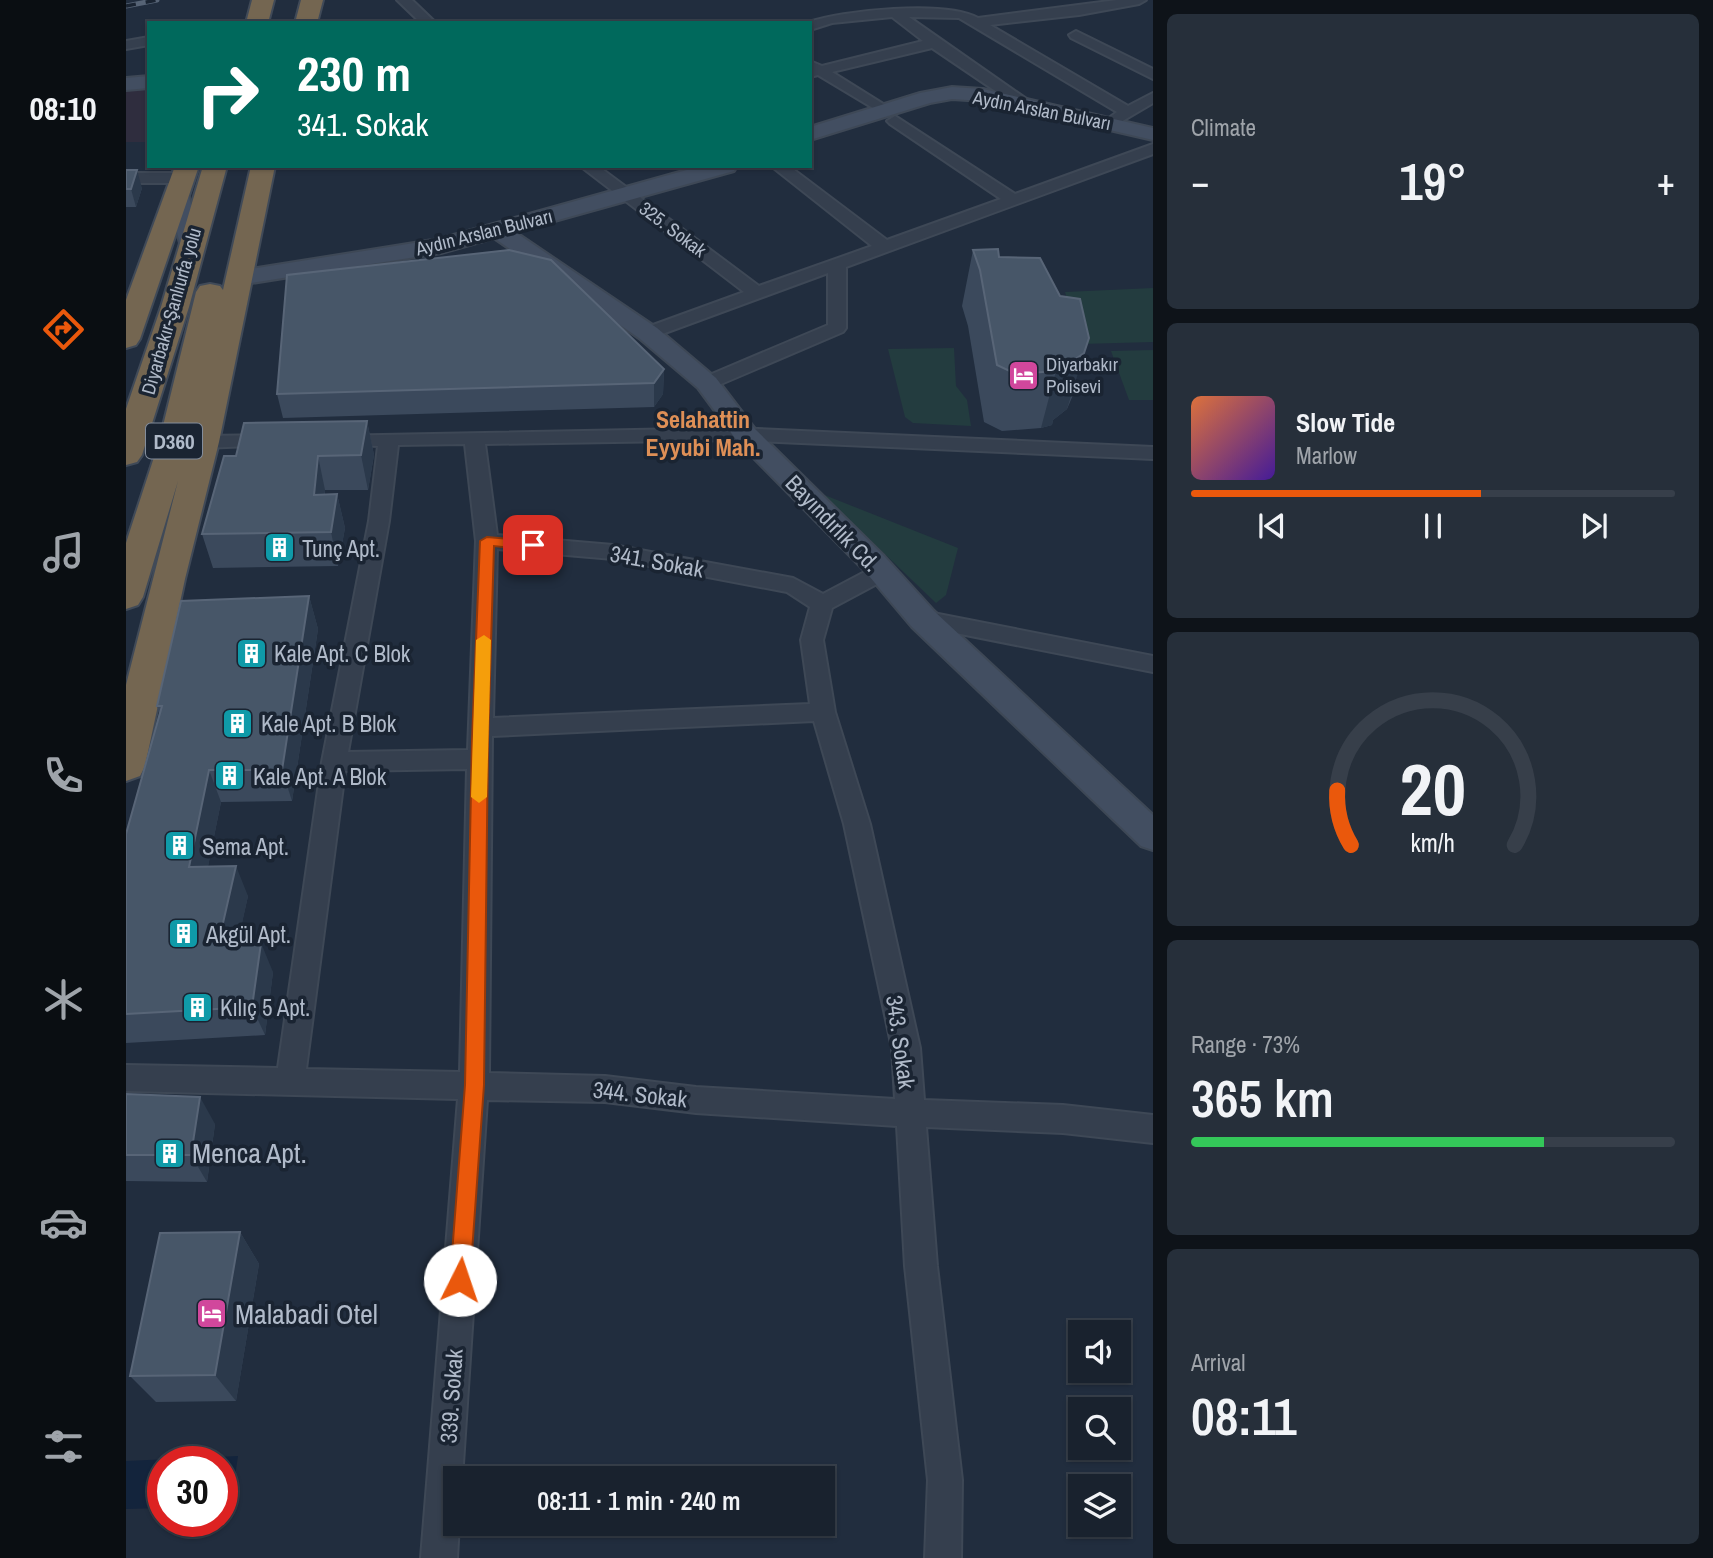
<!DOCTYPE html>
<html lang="en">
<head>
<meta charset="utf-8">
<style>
  :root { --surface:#19222e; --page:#262f3a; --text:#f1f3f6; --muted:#9fa4aa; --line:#373f4a; --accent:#ea580c }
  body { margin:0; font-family:"Archivo Narrow",sans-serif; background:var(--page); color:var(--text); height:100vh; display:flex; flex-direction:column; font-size:26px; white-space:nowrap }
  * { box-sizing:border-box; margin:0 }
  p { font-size:23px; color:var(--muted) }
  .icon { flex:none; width:38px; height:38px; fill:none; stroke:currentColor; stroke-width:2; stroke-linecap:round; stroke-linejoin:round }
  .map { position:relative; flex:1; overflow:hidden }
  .details { display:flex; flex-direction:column; gap:14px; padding:14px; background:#0e1319; width:560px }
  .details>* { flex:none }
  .top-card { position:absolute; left:21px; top:21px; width:665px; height:147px; border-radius:0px; box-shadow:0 2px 5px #0004,0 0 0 2px var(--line); background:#00695c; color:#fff; overflow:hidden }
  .fabs { position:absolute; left:942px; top:1320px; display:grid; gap:14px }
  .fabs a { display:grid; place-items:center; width:63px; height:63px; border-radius:0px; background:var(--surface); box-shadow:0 2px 5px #0004,0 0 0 2px var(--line); font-size:35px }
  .speed { position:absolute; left:21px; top:1446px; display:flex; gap:14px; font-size:35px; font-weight:700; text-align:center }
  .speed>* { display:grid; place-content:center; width:91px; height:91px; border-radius:50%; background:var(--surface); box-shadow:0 2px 5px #0004,0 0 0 2px var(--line); line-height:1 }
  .speed .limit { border:10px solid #d22; background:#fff; color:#111 }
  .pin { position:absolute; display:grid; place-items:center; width:60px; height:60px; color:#fff; margin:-30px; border-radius:14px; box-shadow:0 4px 10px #0006 }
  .me { position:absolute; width:77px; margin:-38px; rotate:4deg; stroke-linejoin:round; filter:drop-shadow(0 0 5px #0008) }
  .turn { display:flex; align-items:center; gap:24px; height:147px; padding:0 35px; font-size:32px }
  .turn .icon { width:91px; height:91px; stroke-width:2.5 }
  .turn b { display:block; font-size:49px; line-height:60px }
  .big { font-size:52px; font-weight:600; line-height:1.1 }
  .details .widget { flex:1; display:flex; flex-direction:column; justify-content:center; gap:10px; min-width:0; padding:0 24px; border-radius:10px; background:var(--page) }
  .details .dial { align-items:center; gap:0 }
  .dial svg { height:182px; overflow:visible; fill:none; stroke:var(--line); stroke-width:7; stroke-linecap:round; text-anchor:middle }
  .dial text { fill:var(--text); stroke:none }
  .song { display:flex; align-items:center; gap:21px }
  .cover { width:84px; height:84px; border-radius:10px; background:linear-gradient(135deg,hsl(20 70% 55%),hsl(260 70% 35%)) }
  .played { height:7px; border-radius:4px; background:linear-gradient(90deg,var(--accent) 60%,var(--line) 60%) }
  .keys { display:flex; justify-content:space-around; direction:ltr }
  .heat { display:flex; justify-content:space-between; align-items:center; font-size:38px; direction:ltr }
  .charge { height:10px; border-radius:5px; background:linear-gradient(90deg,#34c759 73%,var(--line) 0) }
  .trip { position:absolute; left:317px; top:1466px; width:392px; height:70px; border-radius:0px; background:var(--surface); box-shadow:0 2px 5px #0004,0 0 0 2px var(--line); font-weight:600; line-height:70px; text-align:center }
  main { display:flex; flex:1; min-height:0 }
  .tab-bar { display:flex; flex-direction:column; width:126px; justify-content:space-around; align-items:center; background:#0a0e12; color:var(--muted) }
  .tab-bar .icon { width:49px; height:49px }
  .tab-bar .on { color:var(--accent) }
  .tab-bar b { font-size:32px; color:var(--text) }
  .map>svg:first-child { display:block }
  .medical { fill:#2f2d3e }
  .green { fill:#233c3f }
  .water { fill:#13243c }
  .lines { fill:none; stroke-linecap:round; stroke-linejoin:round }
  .street-casing { stroke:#3e4856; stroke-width:4 }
  .secondary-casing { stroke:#3e4856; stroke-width:4 }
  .highway-casing { stroke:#404a58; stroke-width:4 }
  .street { fill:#353f4e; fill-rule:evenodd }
  .secondary { fill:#424e61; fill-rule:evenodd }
  .highway { fill:#746651; fill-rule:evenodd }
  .rail-casing { stroke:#566375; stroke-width:5 }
  .rail { stroke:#1a2432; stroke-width:3.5; stroke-dasharray:10; stroke-linecap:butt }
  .wall { fill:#3b495c }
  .shaded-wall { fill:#2b394b }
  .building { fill:#475668; stroke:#586577; stroke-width:2 }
  .route { fill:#ea580c; stroke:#983908; stroke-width:2 }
  .slow { fill:#f59e0b }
  .labels { text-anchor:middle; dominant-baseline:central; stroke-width:7; stroke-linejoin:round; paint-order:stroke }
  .far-street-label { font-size:19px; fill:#b0bac9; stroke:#1a2432 }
  .far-poi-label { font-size:19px; fill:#b0bac9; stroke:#1a2432; text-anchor:start }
  .shield { fill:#1a2432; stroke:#838d9c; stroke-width:2 }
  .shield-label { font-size:21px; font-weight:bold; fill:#b0bac9 }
  .street-label { font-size:23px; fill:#b0bac9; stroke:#1a2432 }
  .poi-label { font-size:23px; fill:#b0bac9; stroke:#1a2432; text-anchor:start }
  .far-district-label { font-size:24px; font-weight:bold; fill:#de8f56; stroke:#1a2432 }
  .near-poi-label { font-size:28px; fill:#b0bac9; stroke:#1a2432; text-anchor:start }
</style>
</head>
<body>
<main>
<nav class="tab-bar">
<b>08:10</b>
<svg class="icon on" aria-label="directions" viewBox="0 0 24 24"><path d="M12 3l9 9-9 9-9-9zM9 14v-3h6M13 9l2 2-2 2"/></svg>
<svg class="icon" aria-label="music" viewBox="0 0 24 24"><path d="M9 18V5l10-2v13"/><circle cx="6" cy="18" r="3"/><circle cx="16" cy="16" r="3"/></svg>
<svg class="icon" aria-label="phone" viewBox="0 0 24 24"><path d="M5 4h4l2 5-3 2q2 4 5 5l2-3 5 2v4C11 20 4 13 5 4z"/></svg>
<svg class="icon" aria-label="climate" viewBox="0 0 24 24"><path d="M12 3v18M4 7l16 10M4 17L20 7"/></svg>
<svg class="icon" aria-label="car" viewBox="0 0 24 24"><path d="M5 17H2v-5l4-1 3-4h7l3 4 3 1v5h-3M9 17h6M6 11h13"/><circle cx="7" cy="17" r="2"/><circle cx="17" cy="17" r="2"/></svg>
<svg class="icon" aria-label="filters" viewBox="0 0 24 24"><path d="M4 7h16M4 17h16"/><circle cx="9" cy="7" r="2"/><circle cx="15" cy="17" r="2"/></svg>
</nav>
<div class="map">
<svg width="1027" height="1558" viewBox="0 0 1027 1558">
  <rect width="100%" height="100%" fill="#212d3e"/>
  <path class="medical" d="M23 88V142H0V89Z"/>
  <g class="green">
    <path d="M1027 288V342L955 344 939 292Z"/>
    <path d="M828 348 830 386 841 400 845 426 787 423 779 417 762 349Z"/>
    <path d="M1027 350V400H1003L985 351Z"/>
    <path d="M696 494 832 548 820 595 810 603Z"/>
  </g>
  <path class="water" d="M112 1456 105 1504 96 1505V1461H37V1508L0 1509V1461Z"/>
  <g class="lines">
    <defs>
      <g id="street">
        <path d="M271 0H286L310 23H295Z"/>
        <path d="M991 0H1020L1013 4 953 15 864 25 1002 106 1027 93V103L993 123 988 125 980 120 991 112 833 18 783 17 909 105 911 108 909 111H899L806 48 706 72 762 107 764 110 762 113 757 114 692 75 684 77V61L696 66 797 41 766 17 706 23 684 30V23H680C716 10 820 0 852 18Z"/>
        <path d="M950 31 1027 69V79L945 38 943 35Z"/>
        <path d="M23 37V45L0 49V41Z"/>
        <path d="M769 116 889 194 1027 144V154L720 267V328L717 332 588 387 581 389 572 383 574 379 702 325V273L528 337H516L513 333 516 329 618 292 454 166H472L633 286 746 246 645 166H663L761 240 875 199 764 124 761 121Z"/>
        <path d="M0 173H57L65 178 57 183H0Z"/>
        <path d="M609 428 1027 447V459L609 440 359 444 371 535 487 545 667 578 697 594 748 567 756 565 764 567 767 572 764 577 706 608 697 640 709 712 744 824 794 1048 798 1100 937 1105 1027 1115V1143L937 1133 800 1127 811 1266 836 1480 835 1558H799L802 1480 779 1266 771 1126 570 1113 479 1102 361 1100 336 1479H329V1524H333L331 1558H295L332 1099 0 1091V1065L152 1068 196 762 243 521 252 446 205 444 202 440 205 436ZM339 444 350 541 342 750 222 752 263 521 272 445ZM371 549 487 559 661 592 684 607 675 640 684 704 367 718ZM688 721 718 824 766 1048 769 1099 570 1087 479 1076 363 1073 366 736ZM341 769 334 1072 180 1069 219 771Z"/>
        <path d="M144 435 151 437 154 441 151 445 78 448 71 446 68 442 71 438 78 436Z"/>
        <path d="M797 611 1027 656V672L789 625 786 619 789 613Z"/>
      </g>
      <g id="secondary">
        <path d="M23 76V88L0 90V78Z"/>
        <path d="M826 87 857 89 1027 128V140L857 101 826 99 804 103 684 140V127L794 93Z"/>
        <path d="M575 166H611L608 171 389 232 531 328 590 378 629 429 758 556 808 611 1027 815V850L1015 846 786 627 738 570 611 441 572 388 513 338 368 238 315 253 113 285 105 283 101 278 105 273 113 271 313 239Z"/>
        <path d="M51 187 59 189 62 194 76 243 73 248H57L54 243 40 194 43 189Z"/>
      </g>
      <g id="highway">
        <path d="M126 0H148L142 23H120Z"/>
        <path d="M175 0H197L191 23H169Z"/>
        <path d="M49 166H73L14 339 10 345 0 348V300Z"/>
        <path d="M77 166H101L63 307 16 455 11 462 0 465V409L35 307Z"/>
        <path d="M125 166H149L93 442 59 579 19 766 14 776 0 781V685L52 481 17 597 12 605 0 609V543L33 442 70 292 74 286 84 284 94 286 97 290Z"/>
      </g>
    </defs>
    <use href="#street" class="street-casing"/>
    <use href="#secondary" class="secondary-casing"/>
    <use href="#highway" class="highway-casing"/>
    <use href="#street" class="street"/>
    <use href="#secondary" class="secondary"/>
    <use href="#highway" class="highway"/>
    <defs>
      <path id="rail" d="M0 6 31 0"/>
    </defs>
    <use href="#rail" class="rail-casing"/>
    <use href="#rail" class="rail"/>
  </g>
  <g class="wall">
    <path d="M0 170 16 188 10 207H0Z"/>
    <path d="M847 250 873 257 947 395 941 409 927 420 926 425 915 428 876 431 858 422 842 326 836 306Z"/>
    <path d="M538 369 537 394 528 407 157 418 151 394Z"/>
    <path d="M241 421 248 455 242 490H199V494H211L219 528 212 566 87 568 76 534 110 456Z"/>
    <path d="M183 596 192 629 166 801 95 802 82 866 122 896 111 944 147 972 139 1035 0 1043V834L33 713 31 706Z"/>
    <path d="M0 1094 89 1124 81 1182 0 1181Z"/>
    <path d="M114 1232 133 1264 110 1401 30 1402 4 1376Z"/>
  </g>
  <g class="shaded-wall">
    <path d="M11 170 16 188 10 207 5 189Z"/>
    <path d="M963 338 941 409 927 420 926 425 915 428 930 371 941 365Z"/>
    <path d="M538 369 537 394 528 407V383Z"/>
    <path d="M241 421 248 455 242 490 235 455Z"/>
    <path d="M192 456 199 490 196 529 188 495Z"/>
    <path d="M211 494 219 528 212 566 205 532Z"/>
    <path d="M183 596 192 629 166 801 156 770Z"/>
    <path d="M83 770 95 802 76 897 63 867Z"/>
    <path d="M110 866 122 896 105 974 92 945Z"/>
    <path d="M135 943 147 972 139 1035 126 1007Z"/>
    <path d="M74 1097 89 1124 81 1182 65 1155Z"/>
    <path d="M114 1232 133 1264 110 1401 89 1375Z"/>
  </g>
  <g class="building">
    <path d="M0 170H11L5 189H0Z"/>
    <path d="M872 249 873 257 914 258 934 296 954 299 963 338 958 353 941 365 942 368 930 371 890 374 871 365 854 270 847 250Z"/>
    <path d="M383 250 425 260 538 369 528 383 151 394 161 275Z"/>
    <path d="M241 421 235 455 192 456 188 495 211 494 205 532 76 534 98 456H110L118 423Z"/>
    <path d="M183 596 156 770H83L63 867 110 866 92 945 135 943 126 1007 0 1014V834L36 706H31L55 601Z"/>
    <path d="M0 1094 74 1097 65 1155H0Z"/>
    <path d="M114 1232 89 1375 4 1376 34 1233Z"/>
  </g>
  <path class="route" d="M361 537 407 541 414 545 407 550 368 546 362 741 358 1085 344 1280 341 1287 334 1290 327 1287 324 1280 339 1085 346 741 354 541Z"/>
  <path class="slow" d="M358 635 365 640 361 797 353 803 345 797 350 640Z"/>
  <defs>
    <symbol id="hotel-square" viewBox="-11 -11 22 22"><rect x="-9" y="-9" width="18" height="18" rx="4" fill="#d1479c" stroke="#1a2432"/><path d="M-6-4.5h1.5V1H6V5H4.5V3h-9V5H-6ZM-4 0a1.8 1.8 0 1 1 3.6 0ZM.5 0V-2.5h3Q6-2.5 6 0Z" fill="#fff"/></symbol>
    <symbol id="building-square" viewBox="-11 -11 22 22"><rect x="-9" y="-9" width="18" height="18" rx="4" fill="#0f9aa8" stroke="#1a2432"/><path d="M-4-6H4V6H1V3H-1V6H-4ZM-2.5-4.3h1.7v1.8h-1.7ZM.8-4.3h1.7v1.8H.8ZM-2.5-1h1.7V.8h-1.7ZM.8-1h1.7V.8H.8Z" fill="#fff"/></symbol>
  </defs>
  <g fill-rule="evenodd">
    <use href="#hotel-square" x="880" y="358" width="35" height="35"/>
    <use href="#building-square" x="136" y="530" width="35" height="35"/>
    <use href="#building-square" x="108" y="636" width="35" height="35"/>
    <use href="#building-square" x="94" y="706" width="35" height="35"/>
    <use href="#building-square" x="86" y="758" width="35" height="35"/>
    <use href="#building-square" x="36" y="828" width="35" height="35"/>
    <use href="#building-square" x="40" y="916" width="35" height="35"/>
    <use href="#building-square" x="54" y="990" width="35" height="35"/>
    <use href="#building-square" x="26" y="1136" width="35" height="35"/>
    <use href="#hotel-square" x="68" y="1296" width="35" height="35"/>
  </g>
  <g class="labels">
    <g class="far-street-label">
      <text transform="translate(916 110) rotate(11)">Aydın Arslan Bulvarı</text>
      <text transform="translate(547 229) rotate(37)">325. Sokak</text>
      <text transform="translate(358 232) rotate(-14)">Aydın Arslan Bulvarı</text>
      <text transform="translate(45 311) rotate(-74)">Diyarbakır-Şanlıurfa yolu</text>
    </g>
    <g class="far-poi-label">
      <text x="920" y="364">Diyarbakır<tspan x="920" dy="22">Polisevi</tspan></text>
    </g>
    <rect class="shield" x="20" y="423.5" width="56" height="35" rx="5"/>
    <g class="shield-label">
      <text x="48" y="441">D360</text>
    </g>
    <g class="street-label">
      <text transform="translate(707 523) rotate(46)">Bayındırlık Cd.</text>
      <text transform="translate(531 561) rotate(10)">341. Sokak</text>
      <text transform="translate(775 1042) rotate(82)">343. Sokak</text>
      <text transform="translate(514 1094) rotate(6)">344. Sokak</text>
      <text transform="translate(325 1396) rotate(-86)">339. Sokak</text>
    </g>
    <g class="poi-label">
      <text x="176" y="548">Tunç Apt.</text>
      <text x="148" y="653">Kale Apt. C Blok</text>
      <text x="135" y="723">Kale Apt. B Blok</text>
      <text x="127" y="776">Kale Apt. A Blok</text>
      <text x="76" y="846">Sema Apt.</text>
      <text x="80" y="934">Akgül Apt.</text>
      <text x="94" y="1007">Kılıç 5 Apt.</text>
    </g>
    <g class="far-district-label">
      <text x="577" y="419">Selahattin<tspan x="577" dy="28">Eyyubi Mah.</tspan></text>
    </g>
    <g class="near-poi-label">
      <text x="66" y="1153">Menca Apt.</text>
      <text x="109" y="1314">Malabadi Otel</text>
    </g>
  </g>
</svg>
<div class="fabs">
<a><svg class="icon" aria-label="sound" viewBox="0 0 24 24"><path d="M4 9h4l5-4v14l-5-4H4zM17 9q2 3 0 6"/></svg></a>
<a><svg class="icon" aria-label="search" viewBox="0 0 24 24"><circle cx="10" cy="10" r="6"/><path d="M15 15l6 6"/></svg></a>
<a><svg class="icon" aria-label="layers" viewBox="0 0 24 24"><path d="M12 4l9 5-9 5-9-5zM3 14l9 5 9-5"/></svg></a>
</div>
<div class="speed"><div class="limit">30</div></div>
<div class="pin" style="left:407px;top:545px;background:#d93025"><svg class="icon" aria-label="arrive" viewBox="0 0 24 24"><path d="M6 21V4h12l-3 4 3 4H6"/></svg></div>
<svg class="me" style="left:334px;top:1280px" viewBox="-20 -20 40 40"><circle r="19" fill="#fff"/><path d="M0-13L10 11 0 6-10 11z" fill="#ea580c"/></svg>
<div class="trip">08:11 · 1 min · 240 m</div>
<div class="top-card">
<div class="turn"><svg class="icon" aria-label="right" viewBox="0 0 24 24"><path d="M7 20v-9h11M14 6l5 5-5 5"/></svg><div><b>230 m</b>341. Sokak</div></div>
</div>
</div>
<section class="details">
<div class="widget"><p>Climate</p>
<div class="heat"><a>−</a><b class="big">19°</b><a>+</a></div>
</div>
<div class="widget">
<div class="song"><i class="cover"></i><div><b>Slow Tide</b><p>Marlow</p></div></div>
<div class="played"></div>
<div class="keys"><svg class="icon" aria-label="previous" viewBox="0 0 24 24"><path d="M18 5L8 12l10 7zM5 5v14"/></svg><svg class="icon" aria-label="pause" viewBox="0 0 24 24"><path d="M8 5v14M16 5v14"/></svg><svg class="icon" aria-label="next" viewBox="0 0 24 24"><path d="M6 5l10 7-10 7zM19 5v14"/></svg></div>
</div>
<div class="widget dial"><svg viewBox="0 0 100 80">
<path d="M14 69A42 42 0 1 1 86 69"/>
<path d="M14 69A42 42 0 0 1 8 45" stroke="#ea580c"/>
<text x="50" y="56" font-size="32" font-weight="700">20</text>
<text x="50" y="72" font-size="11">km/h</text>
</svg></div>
<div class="widget"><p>Range · 73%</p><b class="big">365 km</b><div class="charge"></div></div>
<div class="widget"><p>Arrival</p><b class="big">08:11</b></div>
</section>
</main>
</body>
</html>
